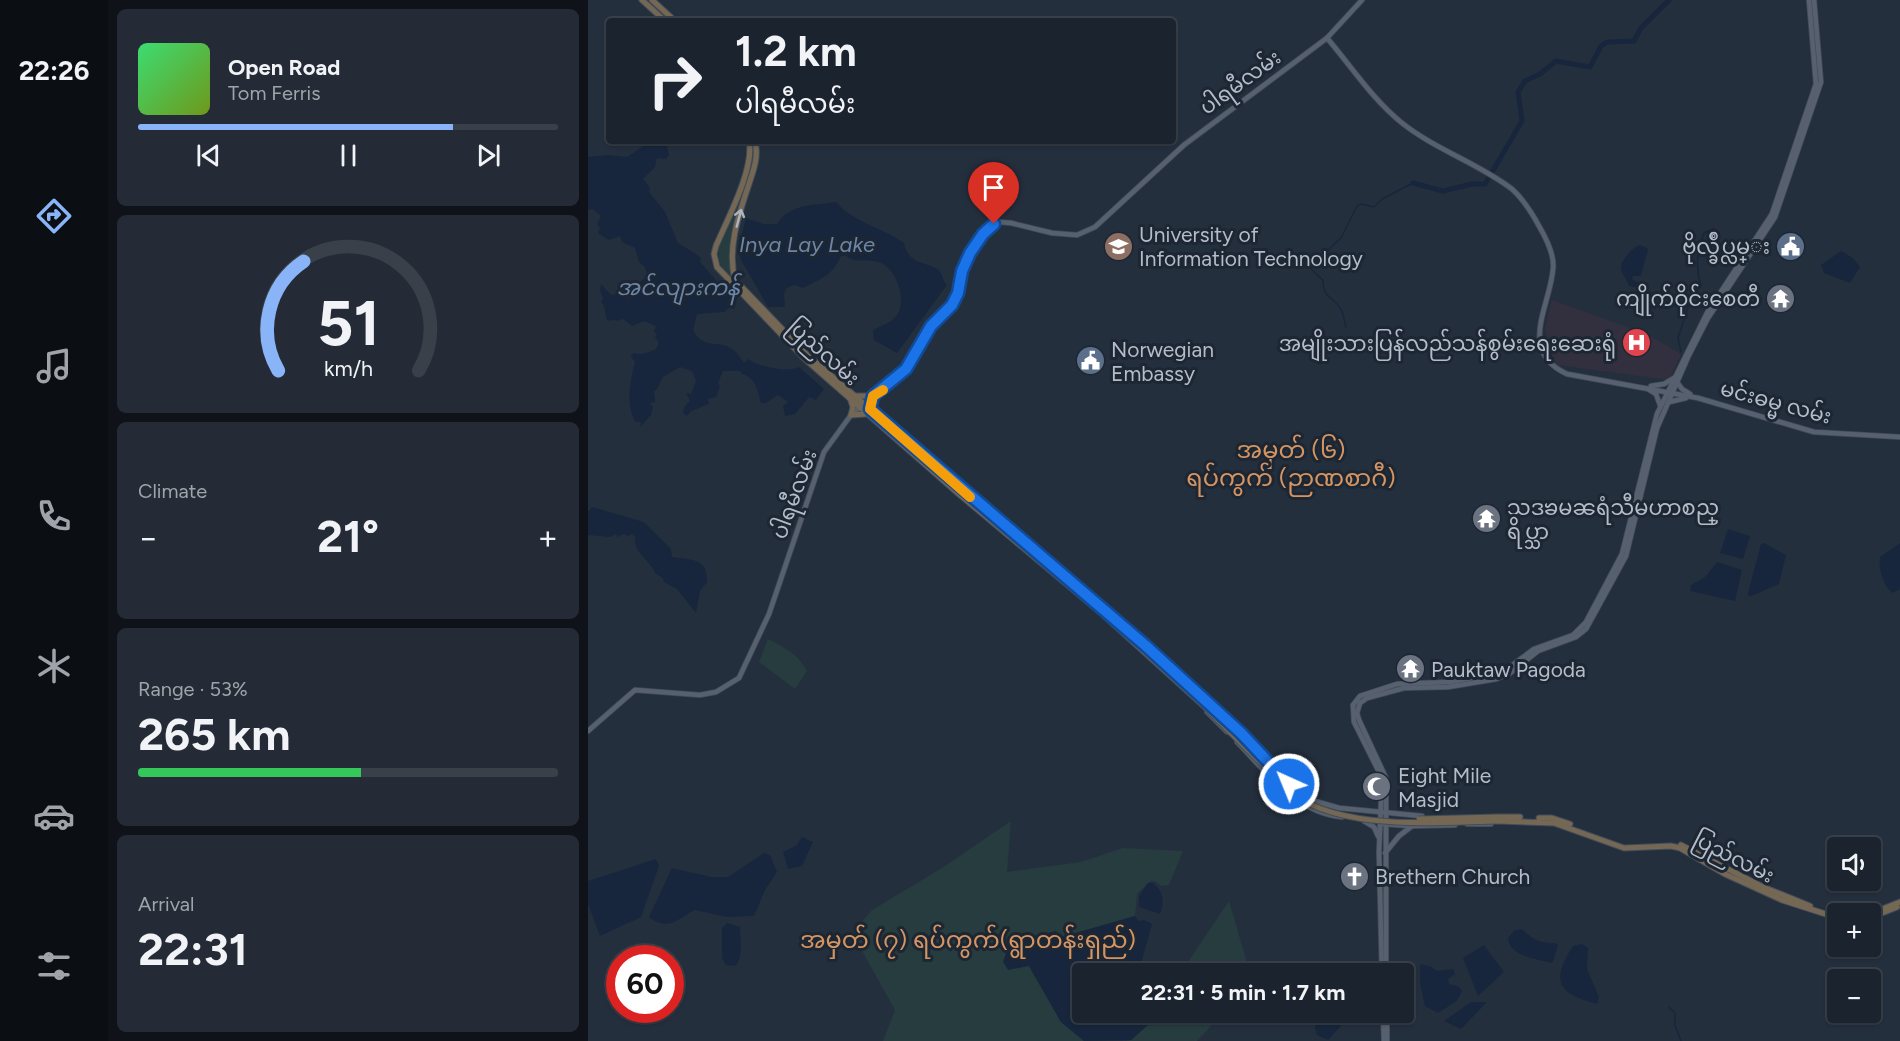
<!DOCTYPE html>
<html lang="en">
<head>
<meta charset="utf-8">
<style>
  :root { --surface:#1b232e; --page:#242b36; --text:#f1f3f6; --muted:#a0a4aa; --line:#39404a; --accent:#8ab4f8 }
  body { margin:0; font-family:Figtree,"Noto Sans Myanmar",sans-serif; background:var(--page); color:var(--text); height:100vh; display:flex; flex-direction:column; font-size:22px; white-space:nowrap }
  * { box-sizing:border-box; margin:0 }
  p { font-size:20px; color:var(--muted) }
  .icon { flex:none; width:33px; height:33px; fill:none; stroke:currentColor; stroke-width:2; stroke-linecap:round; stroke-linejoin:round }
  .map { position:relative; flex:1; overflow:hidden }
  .sheet { display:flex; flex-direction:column; gap:9px; padding:9px; background:#0f1319; width:480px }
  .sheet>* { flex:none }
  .hud { position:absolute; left:18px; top:18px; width:570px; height:126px; border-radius:6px; box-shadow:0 2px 4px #0004,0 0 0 2px var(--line); background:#1b232e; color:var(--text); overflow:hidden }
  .tools { position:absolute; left:1239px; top:837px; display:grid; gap:12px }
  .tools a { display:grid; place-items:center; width:54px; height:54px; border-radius:6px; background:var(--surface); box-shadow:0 2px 4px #0004,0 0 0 2px var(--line); font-size:30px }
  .speed { position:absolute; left:18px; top:945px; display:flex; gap:12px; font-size:30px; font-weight:700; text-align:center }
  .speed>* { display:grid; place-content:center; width:78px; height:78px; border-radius:50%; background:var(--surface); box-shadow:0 2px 4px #0004,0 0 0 2px var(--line); line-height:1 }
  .speed .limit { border:9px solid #d22; background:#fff; color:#111 }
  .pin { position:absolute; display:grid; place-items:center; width:51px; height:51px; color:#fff; margin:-62px -26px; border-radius:50% 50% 50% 0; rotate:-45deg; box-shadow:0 0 6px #0007 }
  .pin .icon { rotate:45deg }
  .me { position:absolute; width:66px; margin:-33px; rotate:316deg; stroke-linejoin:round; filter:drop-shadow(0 0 4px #0008) }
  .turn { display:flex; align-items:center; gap:21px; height:126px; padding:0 30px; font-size:27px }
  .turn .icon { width:78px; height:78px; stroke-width:2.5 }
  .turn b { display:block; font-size:42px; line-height:51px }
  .big { font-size:45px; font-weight:700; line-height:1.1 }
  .sheet .widget { flex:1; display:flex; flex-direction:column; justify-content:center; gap:9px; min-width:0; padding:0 21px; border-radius:9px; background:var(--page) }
  .sheet .dial { align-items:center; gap:0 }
  .dial svg { height:156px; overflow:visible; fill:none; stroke:var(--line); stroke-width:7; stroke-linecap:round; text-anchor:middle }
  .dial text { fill:var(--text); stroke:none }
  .song { display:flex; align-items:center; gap:18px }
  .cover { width:72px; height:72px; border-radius:9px; background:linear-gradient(135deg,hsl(140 70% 55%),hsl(80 70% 35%)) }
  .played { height:6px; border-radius:3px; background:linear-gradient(90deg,var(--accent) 75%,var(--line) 75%) }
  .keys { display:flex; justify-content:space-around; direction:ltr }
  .heat { display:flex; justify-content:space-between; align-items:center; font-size:33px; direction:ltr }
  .charge { height:9px; border-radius:4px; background:linear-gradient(90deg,#34c759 53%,var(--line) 0) }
  .trip { position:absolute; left:484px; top:963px; width:342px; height:60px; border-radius:6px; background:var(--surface); box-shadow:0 2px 4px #0004,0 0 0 2px var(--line); font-weight:700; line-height:60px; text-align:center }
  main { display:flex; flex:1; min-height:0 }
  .dock { display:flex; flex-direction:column; width:108px; justify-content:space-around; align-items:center; background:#0b0e12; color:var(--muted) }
  .dock .icon { width:42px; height:42px }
  .dock .selected { color:var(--accent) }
  .dock b { font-size:27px; color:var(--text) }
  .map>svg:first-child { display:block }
  .medical { fill:#32303f }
  .green { fill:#263c3f }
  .water { fill:#17263c }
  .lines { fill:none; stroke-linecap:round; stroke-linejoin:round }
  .stream { stroke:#17263c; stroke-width:1.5 }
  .river { stroke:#17263c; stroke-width:5 }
  .major-casing { stroke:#414a57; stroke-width:6 }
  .highway-casing { stroke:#434c59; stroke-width:7 }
  .major { stroke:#56606e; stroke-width:4.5 }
  .highway { stroke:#746855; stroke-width:5 }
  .highway-bridge-casing { stroke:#434c59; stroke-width:7; stroke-linecap:butt }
  .highway-bridge { stroke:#746855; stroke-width:5 }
  .oneway { stroke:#aeb4bd }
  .route-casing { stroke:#114b97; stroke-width:15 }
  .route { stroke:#1a73e8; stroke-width:10 }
  .slow { stroke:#f59e0b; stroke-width:10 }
  .labels { text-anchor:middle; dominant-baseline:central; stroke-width:6; stroke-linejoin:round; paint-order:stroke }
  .street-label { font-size:21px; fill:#b4bcc9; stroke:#1d2633 }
  .poi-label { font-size:21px; fill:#b4bcc9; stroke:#1d2633; text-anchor:start }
  .water-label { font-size:22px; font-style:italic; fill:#6d86a8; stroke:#1d2633 }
  .quarter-label { font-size:24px; fill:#d59563; stroke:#1d2633 }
</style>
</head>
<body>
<main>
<nav class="dock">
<b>22:26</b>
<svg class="icon selected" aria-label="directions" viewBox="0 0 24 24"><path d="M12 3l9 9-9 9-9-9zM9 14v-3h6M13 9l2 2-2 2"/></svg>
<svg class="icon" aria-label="music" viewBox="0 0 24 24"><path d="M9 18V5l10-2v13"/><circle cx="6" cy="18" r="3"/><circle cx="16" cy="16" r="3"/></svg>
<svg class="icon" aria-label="phone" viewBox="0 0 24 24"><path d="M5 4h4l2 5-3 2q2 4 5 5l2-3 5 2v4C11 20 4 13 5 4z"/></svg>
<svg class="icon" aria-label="climate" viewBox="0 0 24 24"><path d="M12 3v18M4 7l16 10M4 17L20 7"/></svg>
<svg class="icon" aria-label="car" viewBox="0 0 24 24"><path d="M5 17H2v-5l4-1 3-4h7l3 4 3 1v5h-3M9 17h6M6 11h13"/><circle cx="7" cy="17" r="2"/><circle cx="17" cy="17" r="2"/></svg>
<svg class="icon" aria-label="filters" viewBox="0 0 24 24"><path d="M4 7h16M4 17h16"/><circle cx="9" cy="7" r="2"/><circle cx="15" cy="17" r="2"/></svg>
</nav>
<section class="sheet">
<div class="widget">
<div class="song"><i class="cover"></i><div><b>Open Road</b><p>Tom Ferris</p></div></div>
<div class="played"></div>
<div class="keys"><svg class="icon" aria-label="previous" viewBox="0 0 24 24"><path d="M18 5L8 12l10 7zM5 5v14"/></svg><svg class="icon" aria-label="pause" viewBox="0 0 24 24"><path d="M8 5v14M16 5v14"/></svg><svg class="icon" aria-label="next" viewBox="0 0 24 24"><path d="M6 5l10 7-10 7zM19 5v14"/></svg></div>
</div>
<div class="widget dial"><svg viewBox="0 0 100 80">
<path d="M14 69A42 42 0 1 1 86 69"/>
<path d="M14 69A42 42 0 0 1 27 13" stroke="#8ab4f8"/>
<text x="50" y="56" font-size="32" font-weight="700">51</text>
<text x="50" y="72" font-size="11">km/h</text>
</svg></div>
<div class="widget"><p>Climate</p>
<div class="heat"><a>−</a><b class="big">21°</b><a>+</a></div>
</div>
<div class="widget"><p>Range · 53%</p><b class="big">265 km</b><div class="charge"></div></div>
<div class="widget"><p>Arrival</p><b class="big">22:31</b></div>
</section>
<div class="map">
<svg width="1312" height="1041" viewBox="0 0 1312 1041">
  <rect width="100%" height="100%" fill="#242f3e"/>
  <path class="medical" d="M964 300 1059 334 1093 354 1081 380 970 365 961 351 957 328Z"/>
  <g class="green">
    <path d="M156 188C147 219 138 246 144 279 140 274 134 269 132 264 124 241 146 209 156 188Z"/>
    <path d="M180 639C196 647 211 655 219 671L207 689 171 662Z"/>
    <path d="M423 821 419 872 493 862 535 848 595 851 581 885 573 886 567 881H562L549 894 547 916 473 937 441 966 473 1022 496 1041H295L307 1010 264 933 284 910 354 868Z"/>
    <path d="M641 901 662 973 592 974Z"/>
    <path d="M568 1013H635L609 1041H538L543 1040 569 1017Z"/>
  </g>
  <g class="water">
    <path d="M63 141H78L81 155 78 159 69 158 67 167 55 179 62 188 61 192 77 212 90 243 111 256 113 259 112 262 148 303 146 309 141 307 137 312 109 314 105 330C117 355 140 332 155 362H158L160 359C171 367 199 373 211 367L236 389 228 400 221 397 207 414 197 416 195 406 200 402 190 395 178 403H173C169 389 168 378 154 374L152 371H135L130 383 132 386 128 397 120 399 121 404 103 411 99 416 95 413 97 406 102 401 98 393 103 394 108 381 104 371 92 367 75 377 69 389 66 391 67 402 62 403 65 407 63 415 52 427 53 422H48C37 407 42 380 47 362L43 357 45 353 54 354 67 350 71 343 67 337 69 335 66 331 68 326 56 321 44 326 35 319 29 321 25 319 24 321 19 320 16 306 13 302 15 298 12 291 13 284 23 295 29 294 38 299 43 297 45 288 60 275 56 266 51 262 47 248 34 242 32 236 21 240 10 233 12 228 9 224 13 216 5 209 0 210V157L20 155 39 157Z"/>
    <path d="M248 202C266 223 294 227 316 243 322 273 353 256 356 282L359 285 309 353 286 340 285 330C293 326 303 323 309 315 319 301 309 270 293 263 282 258 267 264 258 256H253C244 276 234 278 215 288L206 285 199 288 196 294 197 307H180L153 260 150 249 158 218 176 224H189C201 204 226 205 248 202Z"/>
    <path d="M1052 245 1059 248 1060 250 1053 276H1045L1044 279 1052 284 1051 288 1041 286C1035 271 1027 269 1040 254 1044 250 1046 247 1052 245Z"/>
    <path d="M1253 251 1265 258 1272 267 1262 283 1236 273 1233 265Z"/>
    <path d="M4 507 56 522 83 549 84 557C104 560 120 558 119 582L112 591 108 613 89 589 76 582 75 578 68 574C63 561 45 553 47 537L44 534 39 536 36 534 29 537 28 534 22 537 0 535V512Z"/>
    <path d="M1140 529 1162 536 1155 559 1132 553Z"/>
    <path d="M1176 543 1198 555 1191 584 1161 597 1160 593 1173 544Z"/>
    <path d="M1312 543V589L1305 593C1295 587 1290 567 1292 557Z"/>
    <path d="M1129 562 1154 570 1147 601 1102 591 1103 585 1117 577Z"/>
    <path d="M214 837 225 842 214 866 200 869 195 852 209 845Z"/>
    <path d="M176 853 182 855 189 872 177 890 166 916 139 917 107 910C91 917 82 933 61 917L84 868 123 877H140Z"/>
    <path d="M68 859 71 866 53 917 12 936 0 904V881Z"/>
    <path d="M560 883H565C575 891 577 902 572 914L551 907V896Z"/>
    <path d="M547 916 550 921 556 920 564 924 552 967 548 973H531L509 966 487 980 495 997V1012L516 1013 531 1018 543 1013H568L570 1016 543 1040 496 1041 473 1022 441 966 420 970 415 962 422 942 468 931 474 937Z"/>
    <path d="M139 923 152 927C152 938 156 958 147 966L138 965 134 958V928Z"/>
    <path d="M934 929C945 940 952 943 967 943L970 945 965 962 963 963C947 958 922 957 920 938L927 930Z"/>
    <path d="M994 944 1000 948 999 969 1011 997 1009 1004C970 994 962 981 985 946Z"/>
    <path d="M896 945 916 972 890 996 875 958Z"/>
    <path d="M832 964 842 966 849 971 865 969 867 974 860 979 861 984 870 986 874 991 869 1001 850 1013 837 1006 832 983Z"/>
    <path d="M883 1002H899L873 1029 856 1021Z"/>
    <path d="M730 1013H758L759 1019 740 1040 729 1035 727 1028Z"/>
  </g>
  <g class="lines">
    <g class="stream">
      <path d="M758 327C756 322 756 312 752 308 744 295 735 299 735 280L723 269 722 262 737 253 753 238 769 206 773 204 786 207 794 199 825 183"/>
      <path d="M1093 352 1090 338 1105 292 1113 286C1107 268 1109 252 1116 233L1125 229"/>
      <path d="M1081 1007 1087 1013V1025L1093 1041"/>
    </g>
    <path class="river" d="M825 183 855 191 884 184H897L934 121 930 92 937 81 952 74 968 61 1002 67 1013 46 1019 42 1046 41 1053 28 1081 0"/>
    <defs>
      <g id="major">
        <path d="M739 38C763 66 785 100 814 123 848 150 890 163 924 189 935 199 944 213 951 226 958 238 967 255 965 269 962 307 929 351 979 374L1110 398 1226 432 1312 437"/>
        <path d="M1089 382 1094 389 1102 394"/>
        <path d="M1063 386 1076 384 1086 378"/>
        <path d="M1060 389 1068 394 1072 405"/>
        <path d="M1081 402 1098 398"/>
        <path d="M619 704 653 733 701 784 723 800 751 808 834 816"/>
        <path d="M619 712 639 732"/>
        <path d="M0 731 47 690 112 695 128 692 151 678 181 614 236 452 263 415 318 369 343 326 368 299 377 264 389 242 401 227 412 222 423 223 464 233 489 235 507 227 596 145 739 38 774 0"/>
        <path d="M649 742C680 774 707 812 754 817"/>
        <path d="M776 821 786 827 790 836"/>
        <path d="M795 824 824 826 867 825"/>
        <path d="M879 824H903"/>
        <path d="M797 853 811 836 824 826"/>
        <path d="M794 974 791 852 794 778 766 722 765 705 772 696 809 684 862 682 915 672 946 649 985 635 998 622 1034 554 1069 414 1119 313 1184 214 1228 84 1221 0"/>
        <path d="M798 974V778L771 720 769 713 772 703 779 698 816 688 860 687 908 679 921 674 950 651 988 637 998 629 1038 556 1069 428 1100 357 1120 318 1187 217 1233 82 1226 0"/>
        <path d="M795 1012 796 1041"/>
        <path d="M799 1012V1041"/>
      </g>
      <g id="highway">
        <path d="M54 0 77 21"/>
        <path d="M64 0 87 21"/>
        <path d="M161 141C167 168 139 220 128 246L126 254 129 267 216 358 371 494 512 612 618 708"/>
        <path d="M167 141C171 158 165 171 160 187 150 217 139 249 147 280L219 355 558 646 621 706"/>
        <path d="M267 396H285L282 409"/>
        <path d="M263 401 265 407 263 415 278 414"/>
        <path d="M910 817H932"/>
        <path d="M951 818H964L982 824"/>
        <path d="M910 821 966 823 1036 848 1083 846 1092 848 1137 874 1194 900 1250 918"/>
        <path d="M1093 845 1175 887 1222 906"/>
        <path d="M1282 914 1312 902"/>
        <path d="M1284 917 1309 907"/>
      </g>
    </defs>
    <use href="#major" class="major-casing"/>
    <use href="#highway" class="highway-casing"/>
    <use href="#major" class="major"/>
    <use href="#highway" class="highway"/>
    <defs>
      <g id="highway-bridge">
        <path d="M618 708 699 789C747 832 848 822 910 821"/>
        <path d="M831 819 910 817"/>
      </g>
    </defs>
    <use href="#highway-bridge" class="highway-bridge-casing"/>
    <use href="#highway-bridge" class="highway-bridge"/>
  </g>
  <defs><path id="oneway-shaft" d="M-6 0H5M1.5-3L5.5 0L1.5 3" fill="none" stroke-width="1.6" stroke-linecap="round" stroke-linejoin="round" transform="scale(1.5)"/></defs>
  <use class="oneway" href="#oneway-shaft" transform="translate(151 218) rotate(-75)"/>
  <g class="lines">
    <defs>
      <path id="route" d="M406 224 395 234 382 253 374 271 370 293 364 305 343 326 318 369 285 396 282 409 558 646 653 733 701 784"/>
    </defs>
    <use href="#route" class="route-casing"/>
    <use href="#route" class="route"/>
    <path class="slow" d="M295 390 285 396 282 409 382 497"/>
  </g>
  <defs>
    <symbol id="university-disc" viewBox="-11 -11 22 22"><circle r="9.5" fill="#8d6e63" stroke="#1d2633"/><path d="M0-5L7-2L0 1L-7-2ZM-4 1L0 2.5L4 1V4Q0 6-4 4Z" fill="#fff"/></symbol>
    <symbol id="civic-disc" viewBox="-11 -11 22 22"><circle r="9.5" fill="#5c6f8a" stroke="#1d2633"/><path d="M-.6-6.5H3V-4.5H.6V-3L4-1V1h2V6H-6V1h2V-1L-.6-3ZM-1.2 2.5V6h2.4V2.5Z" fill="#fff"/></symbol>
    <symbol id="temple-disc" viewBox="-11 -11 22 22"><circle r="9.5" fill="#6b7280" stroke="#1d2633"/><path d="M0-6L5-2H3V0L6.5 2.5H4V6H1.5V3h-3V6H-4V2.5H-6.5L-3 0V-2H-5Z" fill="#fff"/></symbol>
    <symbol id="hospital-disc" viewBox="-11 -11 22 22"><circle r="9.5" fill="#e0444e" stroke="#1d2633"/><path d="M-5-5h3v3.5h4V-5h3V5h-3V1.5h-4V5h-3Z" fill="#fff"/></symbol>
    <symbol id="mosque-disc" viewBox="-11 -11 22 22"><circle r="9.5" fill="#6b7280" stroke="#1d2633"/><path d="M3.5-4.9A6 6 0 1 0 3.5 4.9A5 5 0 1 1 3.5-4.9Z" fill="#fff"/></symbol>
    <symbol id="church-disc" viewBox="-11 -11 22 22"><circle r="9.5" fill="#6b7280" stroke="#1d2633"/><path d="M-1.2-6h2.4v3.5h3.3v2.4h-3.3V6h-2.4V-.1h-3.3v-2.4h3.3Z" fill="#fff"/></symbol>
  </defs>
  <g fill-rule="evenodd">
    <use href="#university-disc" x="514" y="230" width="33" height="33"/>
    <use href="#civic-disc" x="1186" y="230" width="33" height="33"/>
    <use href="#temple-disc" x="1176" y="282" width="33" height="33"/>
    <use href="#hospital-disc" x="1032" y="326" width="33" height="33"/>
    <use href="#civic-disc" x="486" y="344" width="33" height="33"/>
    <use href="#temple-disc" x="882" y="502" width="33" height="33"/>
    <use href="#temple-disc" x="806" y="652" width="33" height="33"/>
    <use href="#mosque-disc" x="772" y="770" width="33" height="33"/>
    <use href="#church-disc" x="750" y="860" width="33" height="33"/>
  </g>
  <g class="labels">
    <g class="street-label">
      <text transform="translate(652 82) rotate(-36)">ပါရမီလမ်း</text>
      <text transform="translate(236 352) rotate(42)">ပြည်လမ်း</text>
      <text transform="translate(1188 402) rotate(15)">မင်းဓမ္မ လမ်း</text>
      <text transform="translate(206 494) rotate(-70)">ပါရမီလမ်း</text>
      <text transform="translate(1146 857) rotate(27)">ပြည်လမ်း</text>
    </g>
    <g class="poi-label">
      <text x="551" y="234">University of<tspan x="551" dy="24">Information Technology</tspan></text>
      <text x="1182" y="246" text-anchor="end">ဗိုလ္ခ်ဳပ္လမ္း</text>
      <text x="1172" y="298" text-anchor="end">ကျိုက်ဝိုင်းစေတီ</text>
      <text x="1028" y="343" text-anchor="end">အမျိုးသားပြန်လည်သန်စွမ်းရေးဆေးရုံ</text>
      <text x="523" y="349">Norwegian<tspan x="523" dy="24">Embassy</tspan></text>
      <text x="919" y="507">သဒၶမၼရံသီမဟာစည္<tspan x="919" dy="24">ရိပ္သာ</tspan></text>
      <text x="843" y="669">Pauktaw Pagoda</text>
      <text x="810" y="775">Eight Mile<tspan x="810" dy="24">Masjid</tspan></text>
      <text x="787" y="876">Brethern Church</text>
    </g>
    <g class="water-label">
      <text x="219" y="244">Inya Lay Lake</text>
      <text x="90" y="287">အင်လျားကန်</text>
    </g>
    <g class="quarter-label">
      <text x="703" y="449">အမှတ် (၆)<tspan x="703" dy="28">ရပ်ကွက် (ဉာဏစာဂီ)</tspan></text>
      <text x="380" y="939">အမှတ် (၇) ရပ်ကွက်(ရွာတန်းရှည်)</text>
    </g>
  </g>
</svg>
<div class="tools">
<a><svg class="icon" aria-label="sound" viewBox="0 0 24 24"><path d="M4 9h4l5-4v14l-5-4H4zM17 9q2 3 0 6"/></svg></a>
<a>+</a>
<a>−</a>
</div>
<div class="speed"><div class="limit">60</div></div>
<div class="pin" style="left:406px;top:224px;background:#d93025"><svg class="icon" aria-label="arrive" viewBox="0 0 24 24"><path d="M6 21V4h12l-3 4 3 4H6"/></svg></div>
<svg class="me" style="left:701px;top:784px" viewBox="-20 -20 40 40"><circle r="17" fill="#1a73e8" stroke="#fff" stroke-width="3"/><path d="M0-11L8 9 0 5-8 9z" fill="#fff"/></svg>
<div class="trip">22:31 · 5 min · 1.7 km</div>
<div class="hud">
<div class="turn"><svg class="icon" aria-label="right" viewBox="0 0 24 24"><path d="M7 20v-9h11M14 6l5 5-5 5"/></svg><div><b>1.2 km</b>ပါရမီလမ်း</div></div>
</div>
</div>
</main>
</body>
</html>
